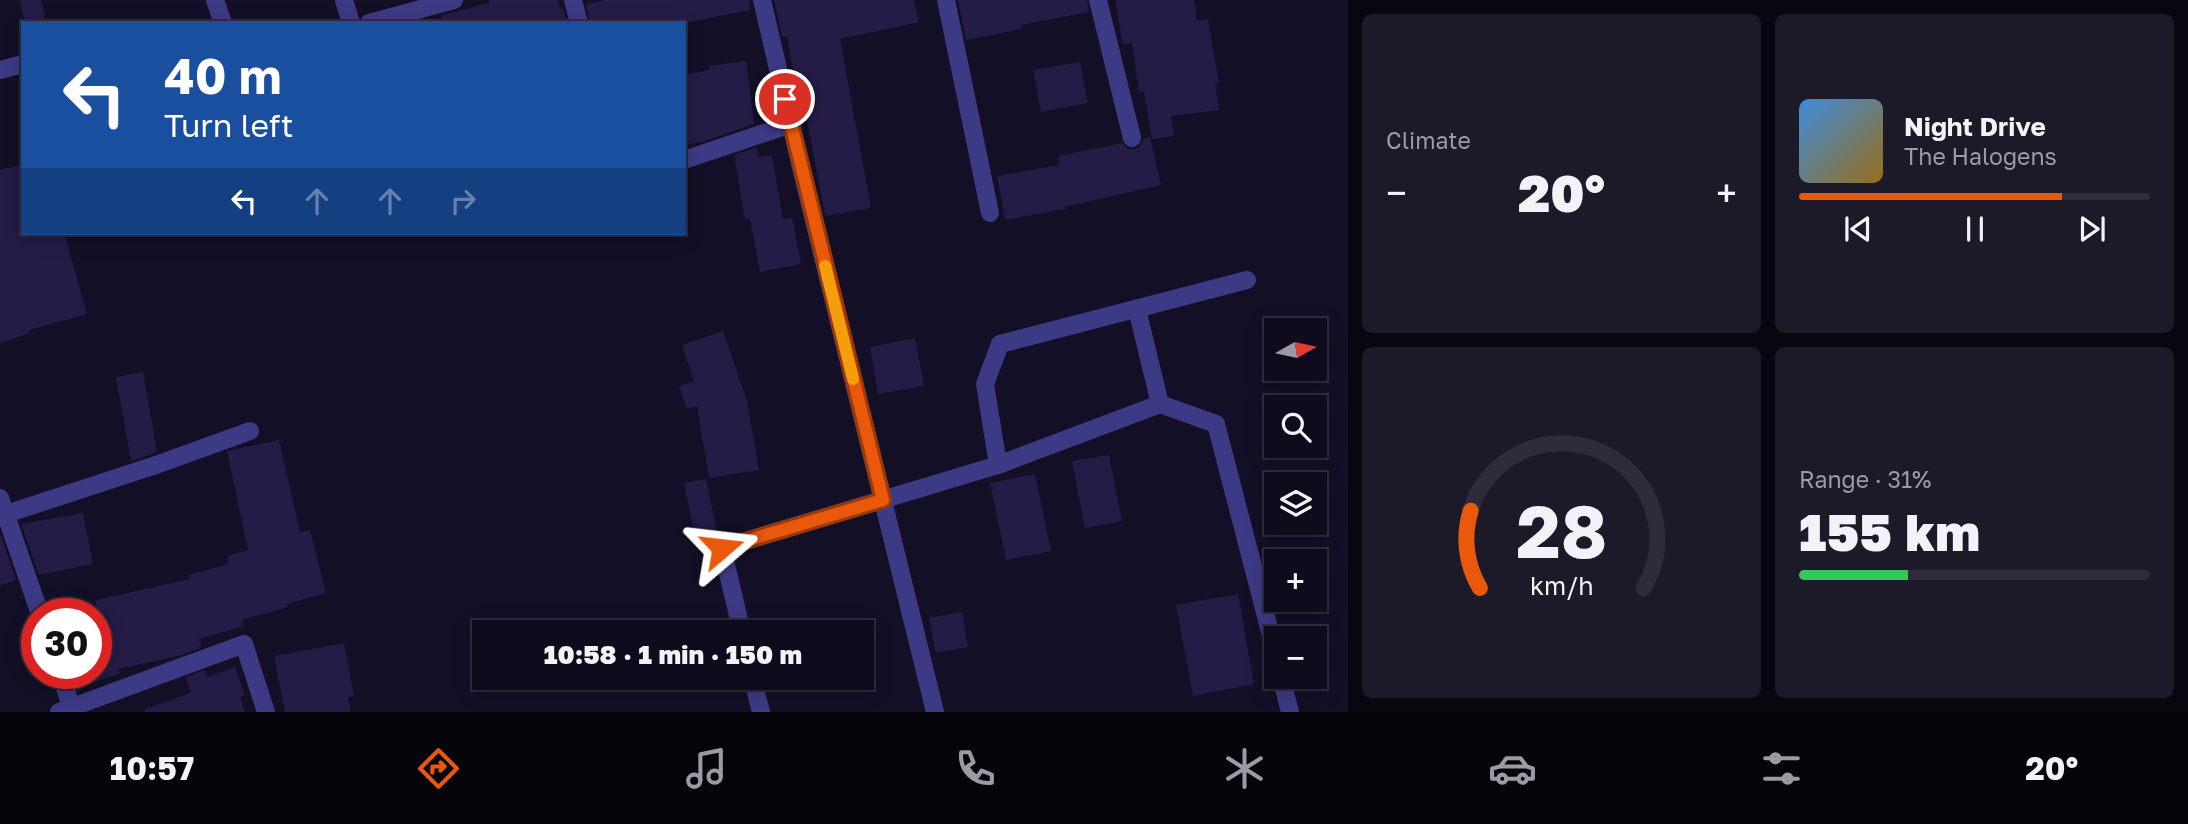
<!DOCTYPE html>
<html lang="en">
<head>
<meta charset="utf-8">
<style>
  :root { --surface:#0e0b1c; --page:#1c1929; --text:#f1f3f6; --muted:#9b9ba3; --line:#2e2b3b; --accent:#ea580c }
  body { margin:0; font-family:"Golos Text",sans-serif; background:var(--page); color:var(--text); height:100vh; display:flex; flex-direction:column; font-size:26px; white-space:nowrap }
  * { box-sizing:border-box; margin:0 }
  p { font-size:23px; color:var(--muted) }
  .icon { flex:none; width:38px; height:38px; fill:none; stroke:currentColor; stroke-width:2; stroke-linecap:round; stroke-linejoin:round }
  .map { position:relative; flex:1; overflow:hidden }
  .side { display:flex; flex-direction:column; gap:14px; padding:14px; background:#08060f; width:840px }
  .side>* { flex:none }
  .banner { position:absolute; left:21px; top:21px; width:665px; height:214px; border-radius:0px; box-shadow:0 4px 18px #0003,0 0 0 2px var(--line); background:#1a4fa0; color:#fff; overflow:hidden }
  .needle { width:46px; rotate:81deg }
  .tools { position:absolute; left:1264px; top:318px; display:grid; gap:14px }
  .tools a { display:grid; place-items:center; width:63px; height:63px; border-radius:0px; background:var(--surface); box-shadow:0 4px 18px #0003,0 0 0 2px var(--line); font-size:35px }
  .speed { position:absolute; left:21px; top:598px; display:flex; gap:14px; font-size:35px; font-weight:700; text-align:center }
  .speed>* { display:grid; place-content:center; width:91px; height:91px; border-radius:50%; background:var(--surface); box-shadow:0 4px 18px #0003,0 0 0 2px var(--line); line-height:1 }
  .speed .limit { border:10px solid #d22; background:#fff; color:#111 }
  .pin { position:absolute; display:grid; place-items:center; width:60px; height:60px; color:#fff; margin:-30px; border:4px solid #fff; border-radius:50%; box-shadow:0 2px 7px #0007 }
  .me { position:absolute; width:77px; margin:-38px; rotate:73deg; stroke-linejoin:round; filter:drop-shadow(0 0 5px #0008) }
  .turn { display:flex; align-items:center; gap:24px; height:147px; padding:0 28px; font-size:32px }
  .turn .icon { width:91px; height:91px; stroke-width:2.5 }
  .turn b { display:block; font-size:49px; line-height:60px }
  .lanes { display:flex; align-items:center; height:66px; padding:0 28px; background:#0003; justify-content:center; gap:35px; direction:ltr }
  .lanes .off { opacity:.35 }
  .big { font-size:52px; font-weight:800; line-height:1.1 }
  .side .tile { flex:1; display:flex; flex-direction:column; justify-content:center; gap:10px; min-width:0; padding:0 24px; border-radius:10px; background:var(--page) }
  .side .dial { align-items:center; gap:0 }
  .dial svg { height:182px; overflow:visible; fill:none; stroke:var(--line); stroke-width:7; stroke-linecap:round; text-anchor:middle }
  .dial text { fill:var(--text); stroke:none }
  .song { display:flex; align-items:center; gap:21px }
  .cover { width:84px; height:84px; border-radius:10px; background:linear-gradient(135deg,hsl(210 70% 55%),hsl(40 70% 35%)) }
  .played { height:7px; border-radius:4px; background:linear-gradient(90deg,var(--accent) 75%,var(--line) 75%) }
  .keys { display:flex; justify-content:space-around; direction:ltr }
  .heat { display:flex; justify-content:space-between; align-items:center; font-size:38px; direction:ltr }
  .charge { height:10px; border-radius:5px; background:linear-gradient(90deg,#34c759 31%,var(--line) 0) }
  .side .tiles { flex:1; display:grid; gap:14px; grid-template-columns:repeat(2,1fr) }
  .trip { position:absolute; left:472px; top:620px; width:402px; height:70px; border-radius:0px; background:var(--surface); box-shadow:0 4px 18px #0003,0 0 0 2px var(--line); font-weight:800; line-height:70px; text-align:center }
  .dock { display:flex; height:112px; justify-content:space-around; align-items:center; background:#06040b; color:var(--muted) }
  .dock .icon { width:49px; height:49px }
  .dock .active { color:var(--accent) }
  .dock b { font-size:32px; color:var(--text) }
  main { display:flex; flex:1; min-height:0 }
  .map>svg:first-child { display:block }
  .building { fill:#241b47 }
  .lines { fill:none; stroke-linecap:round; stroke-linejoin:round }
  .minor { stroke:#3d3a85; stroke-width:18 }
  .tertiary { stroke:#3d3a85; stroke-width:18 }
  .route-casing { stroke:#983908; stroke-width:18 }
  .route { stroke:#ea580c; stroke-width:12 }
  .slow { stroke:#f59e0b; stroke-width:12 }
</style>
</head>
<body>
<main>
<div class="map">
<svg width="1348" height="712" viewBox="0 0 1348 712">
  <rect width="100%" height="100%" fill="#130f26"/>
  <g class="building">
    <path d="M20 0H41L46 23H25Z"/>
    <path d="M489 0H558L560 9 563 8 567 23H441V15L489 3Z"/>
    <path d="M605 0H749L750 10 684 23H590L586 4Z"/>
    <path d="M774 0H914L919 22 840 39 871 208 825 216 800 81 795 82 787 36 782 37Z"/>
    <path d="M958 0H1087L1089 12 1021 25 1022 29 966 40Z"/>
    <path d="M1115 0H1194L1197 20 1208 19 1219 83 1215 84 1219 110 1171 116 1174 136 1152 139 1144 91 1139 92 1132 43 1123 44Z"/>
    <path d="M746 61 754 124 702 142 684 145V75L709 70V66Z"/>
    <path d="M1080 62 1088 103 1041 112 1033 70Z"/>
    <path d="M1150 137 1161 185 1065 207V209L1005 220 997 176 1059 165 1058 156 1122 143 1128 149H1135L1140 146 1143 139Z"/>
    <path d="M757 147 758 157 772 155 783 219 792 218 801 264 760 272 750 219 745 220 734 155Z"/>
    <path d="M23 164V233H64L87 314 29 330 30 333 0 343V170Z"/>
    <path d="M723 331 747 401 759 470 709 478 697 406 687 409 679 386 694 381 682 345Z"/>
    <path d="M915 338 924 386 878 394 870 347Z"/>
    <path d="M143 372 157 452 131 461 116 377Z"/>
    <path d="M279 440 300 532 310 530 326 593 287 604 288 607 242 620 244 626 199 639 201 648 178 656 118 669 120 674 96 681V600L190 579 189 575 229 564 227 556 248 550 227 451Z"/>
    <path d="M1109 455 1122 521 1085 528 1072 461Z"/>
    <path d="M1035 474 1051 551 1006 560 990 483Z"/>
    <path d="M706 479 717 532 695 537 684 483Z"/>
    <path d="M83 513 93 564 39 575 21 524Z"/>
    <path d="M0 533 16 580 0 586Z"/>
    <path d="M1238 594 1254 684 1193 696 1176 605Z"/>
    <path d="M962 612 968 647 936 653 929 618Z"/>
    <path d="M344 643 354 696 348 697 351 712H285L274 656Z"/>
    <path d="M235 667 245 695 240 697 245 712H145V709L191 693 186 677 205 670 207 677Z"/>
  </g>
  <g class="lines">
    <g class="minor">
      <path d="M215 0 223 23"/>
      <path d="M344 0 351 23"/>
      <path d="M573 0 579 23"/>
      <path d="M946 0 990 213"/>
      <path d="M1098 0 1132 138"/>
      <path d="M369 23 454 0"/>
      <path d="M0 70 23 64"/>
      <path d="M684 160 791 124"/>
      <path d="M1137 309 1160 404"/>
      <path d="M998 465 985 384 1000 344 1247 280"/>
      <path d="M0 498 40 614"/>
      <path d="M6 514 156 465 250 431"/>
      <path d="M742 632 722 548 998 465 1160 404 1216 424 1276 655"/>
      <path d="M60 674 72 708"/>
      <path d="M752 677 761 712"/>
      <path d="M1281 677 1290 712"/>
      <path d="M59 712 244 644 266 712"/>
    </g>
    <path class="tertiary" d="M762 0 803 176 935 712"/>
  </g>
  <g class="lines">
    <defs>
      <path id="route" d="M722 548 883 500 785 99"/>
    </defs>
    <use href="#route" class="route-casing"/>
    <use href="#route" class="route"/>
    <path class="slow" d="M825 266 853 379"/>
  </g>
</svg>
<div class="tools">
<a><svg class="needle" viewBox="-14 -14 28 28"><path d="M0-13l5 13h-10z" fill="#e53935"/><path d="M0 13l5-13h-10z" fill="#9b9ba3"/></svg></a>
<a><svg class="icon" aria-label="search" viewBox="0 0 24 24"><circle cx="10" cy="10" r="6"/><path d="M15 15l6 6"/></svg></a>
<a><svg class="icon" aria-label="layers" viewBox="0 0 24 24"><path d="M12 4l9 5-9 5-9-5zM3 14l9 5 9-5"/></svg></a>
<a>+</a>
<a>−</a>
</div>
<div class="speed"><div class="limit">30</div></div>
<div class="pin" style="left:785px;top:99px;background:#d93025"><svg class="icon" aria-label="arrive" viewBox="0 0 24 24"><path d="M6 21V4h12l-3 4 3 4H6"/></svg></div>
<svg class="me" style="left:722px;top:548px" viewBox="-20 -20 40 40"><path d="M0-17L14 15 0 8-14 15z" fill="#ea580c" stroke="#fff" stroke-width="4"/></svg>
<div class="trip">10:58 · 1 min · 150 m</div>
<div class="banner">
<div class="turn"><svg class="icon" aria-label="left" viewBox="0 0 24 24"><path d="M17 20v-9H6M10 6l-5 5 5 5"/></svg><div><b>40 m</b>Turn left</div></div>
<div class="lanes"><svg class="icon" aria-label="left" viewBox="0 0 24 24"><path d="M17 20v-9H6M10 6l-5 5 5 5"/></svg><svg class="icon off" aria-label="ahead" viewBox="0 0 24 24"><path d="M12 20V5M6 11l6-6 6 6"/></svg><svg class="icon off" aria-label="ahead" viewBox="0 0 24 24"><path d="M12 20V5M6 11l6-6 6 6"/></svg><svg class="icon off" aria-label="right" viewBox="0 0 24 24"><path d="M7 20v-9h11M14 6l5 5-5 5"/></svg></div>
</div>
</div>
<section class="side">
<div class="tiles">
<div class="tile"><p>Climate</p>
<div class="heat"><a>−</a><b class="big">20°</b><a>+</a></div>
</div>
<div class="tile">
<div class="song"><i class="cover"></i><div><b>Night Drive</b><p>The Halogens</p></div></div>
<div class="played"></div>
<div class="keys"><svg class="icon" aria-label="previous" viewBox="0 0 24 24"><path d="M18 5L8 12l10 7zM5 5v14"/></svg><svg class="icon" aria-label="pause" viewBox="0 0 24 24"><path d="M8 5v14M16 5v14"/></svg><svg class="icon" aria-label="next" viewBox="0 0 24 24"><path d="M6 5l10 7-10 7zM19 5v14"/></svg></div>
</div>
<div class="tile dial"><svg viewBox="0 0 100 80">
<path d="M14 69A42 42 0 1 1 86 69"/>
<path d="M14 69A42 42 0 0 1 10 35" stroke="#ea580c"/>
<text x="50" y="56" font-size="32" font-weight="700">28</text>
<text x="50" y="72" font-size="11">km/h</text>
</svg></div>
<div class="tile"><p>Range · 31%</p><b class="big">155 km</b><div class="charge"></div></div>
</div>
</section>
</main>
<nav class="dock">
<b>10:57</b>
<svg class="icon active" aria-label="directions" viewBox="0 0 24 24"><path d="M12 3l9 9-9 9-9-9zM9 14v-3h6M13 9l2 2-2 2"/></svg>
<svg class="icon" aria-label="music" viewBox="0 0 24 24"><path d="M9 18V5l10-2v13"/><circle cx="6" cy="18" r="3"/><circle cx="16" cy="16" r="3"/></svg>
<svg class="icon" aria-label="phone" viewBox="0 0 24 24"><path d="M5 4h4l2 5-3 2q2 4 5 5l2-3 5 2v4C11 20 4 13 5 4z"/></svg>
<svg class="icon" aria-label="climate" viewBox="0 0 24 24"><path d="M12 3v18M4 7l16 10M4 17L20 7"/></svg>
<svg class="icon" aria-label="car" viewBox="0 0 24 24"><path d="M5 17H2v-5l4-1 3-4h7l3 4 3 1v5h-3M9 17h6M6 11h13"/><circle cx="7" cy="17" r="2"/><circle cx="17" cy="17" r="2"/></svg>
<svg class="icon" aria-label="filters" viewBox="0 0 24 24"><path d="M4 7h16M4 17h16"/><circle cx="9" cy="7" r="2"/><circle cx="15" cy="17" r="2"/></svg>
<b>20°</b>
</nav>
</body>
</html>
